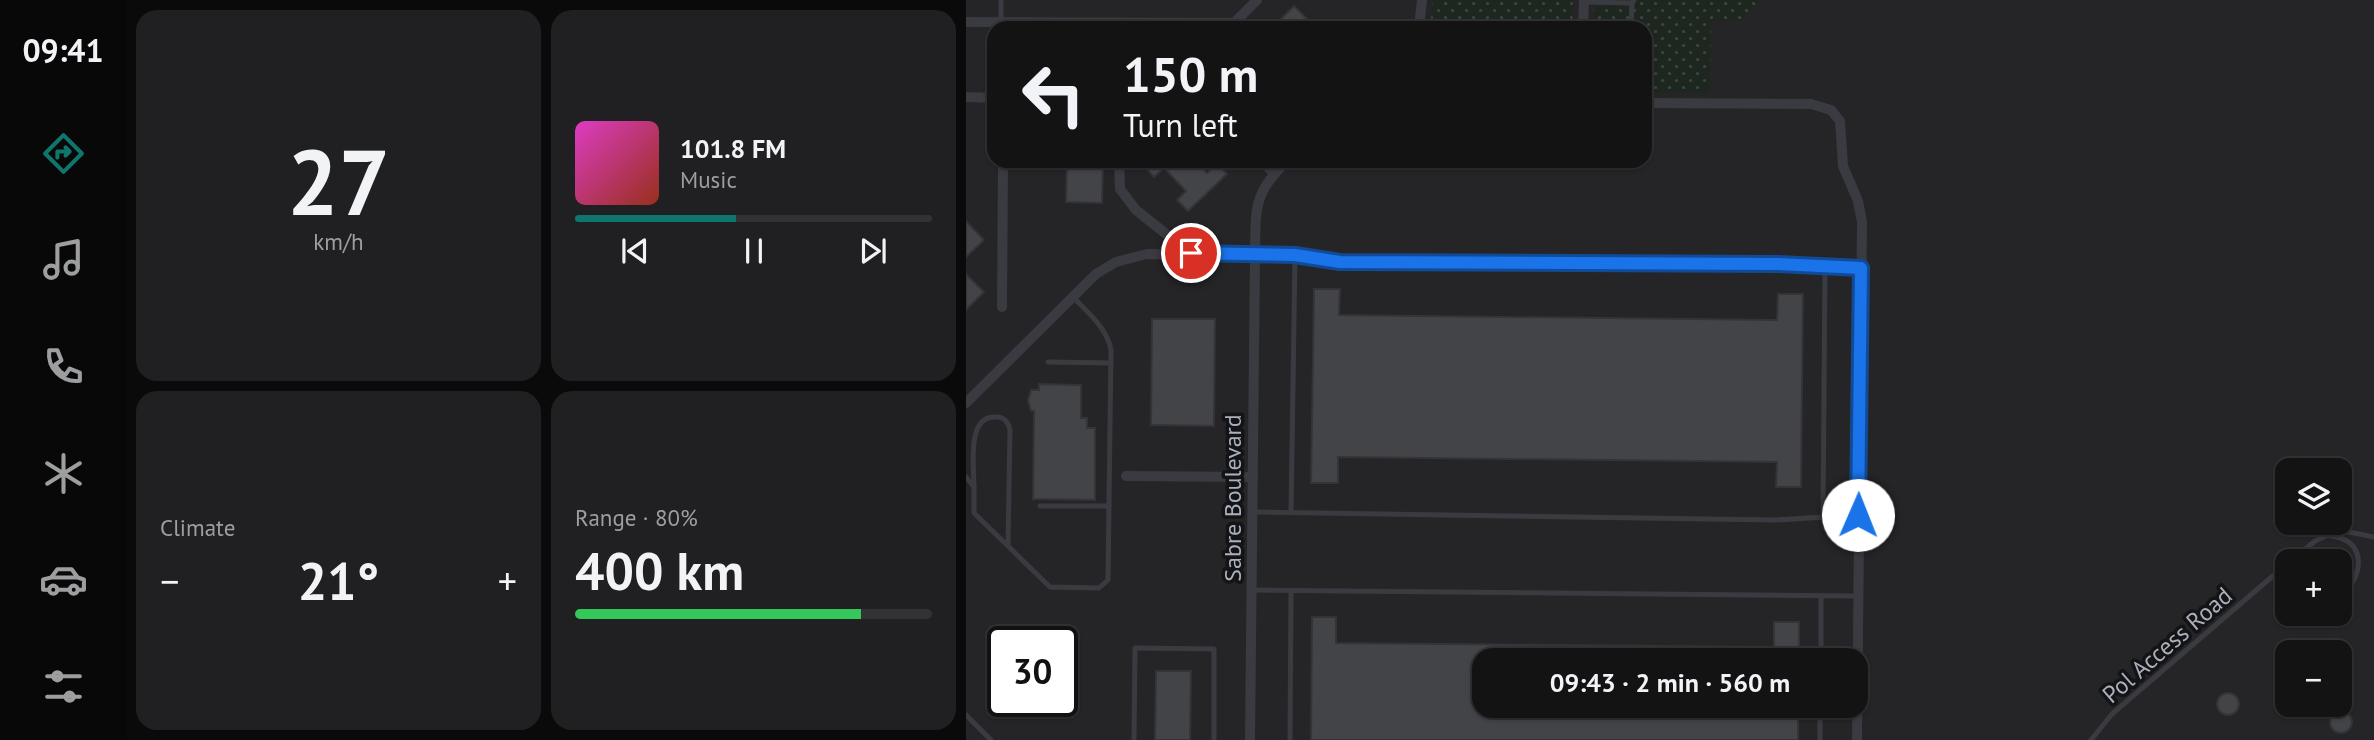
<!DOCTYPE html>
<html lang="en">
<head>
<meta charset="utf-8">
<style>
  :root { --surface:#131314; --page:#202022; --text:#f1f3f6; --muted:#9d9ea0; --line:#323234; --accent:#0f766e }
  body { margin:0; font-family:"PT Sans",sans-serif; background:var(--page); color:var(--text); height:100vh; display:flex; flex-direction:column; font-size:26px; white-space:nowrap }
  * { box-sizing:border-box; margin:0 }
  p { font-size:23px; color:var(--muted) }
  .icon { flex:none; width:38px; height:38px; fill:none; stroke:currentColor; stroke-width:2; stroke-linecap:round; stroke-linejoin:round }
  .map { position:relative; flex:1; overflow:hidden }
  .sheet { display:flex; flex-direction:column; gap:10px; padding:10px; background:#0a0a0b; width:840px }
  .sheet>* { flex:none }
  .hud { position:absolute; left:21px; top:21px; width:665px; height:147px; border-radius:21px; box-shadow:0 2px 5px #0004,0 0 0 2px var(--line); background:#131314; color:var(--text); overflow:hidden }
  .buttons { position:absolute; left:1309px; top:458px; display:grid; gap:14px }
  .buttons a { display:grid; place-items:center; width:77px; height:77px; border-radius:14px; background:var(--surface); box-shadow:0 2px 5px #0004,0 0 0 2px var(--line); font-size:35px }
  .speed { position:absolute; left:21px; top:626px; display:flex; gap:14px; font-size:35px; font-weight:700; text-align:center }
  .speed>* { display:grid; place-content:center; width:91px; height:91px; border-radius:50%; background:var(--surface); box-shadow:0 2px 5px #0004,0 0 0 2px var(--line); line-height:1 }
  .speed .limit { border:4px solid #111; border-radius:10px; background:#fff; color:#111 }
  .pin { position:absolute; display:grid; place-items:center; width:60px; height:60px; color:#fff; margin:-30px; border:4px solid #fff; border-radius:50%; box-shadow:0 2px 7px #0007 }
  .me { position:absolute; width:77px; margin:-38px; rotate:1deg; stroke-linejoin:round; filter:drop-shadow(0 0 5px #0008) }
  .turn { display:flex; align-items:center; gap:24px; height:147px; padding:0 21px; font-size:32px }
  .turn .icon { width:91px; height:91px; stroke-width:2.5 }
  .turn b { display:block; font-size:49px; line-height:60px }
  .big { font-size:52px; font-weight:700; line-height:1.1 }
  .sheet .card { flex:1; display:flex; flex-direction:column; justify-content:center; gap:10px; min-width:0; padding:0 24px; border-radius:21px; background:var(--page) }
  .sheet .dial { align-items:center; gap:0 }
  .dial b { font-size:91px; line-height:1 }
  .song { display:flex; align-items:center; gap:21px }
  .cover { width:84px; height:84px; border-radius:10px; background:linear-gradient(135deg,hsl(310 70% 55%),hsl(10 70% 35%)) }
  .played { height:7px; border-radius:4px; background:linear-gradient(90deg,var(--accent) 45%,var(--line) 45%) }
  .keys { display:flex; justify-content:space-around; direction:ltr }
  .heat { display:flex; justify-content:space-between; align-items:center; font-size:38px; direction:ltr }
  .charge { height:10px; border-radius:5px; background:linear-gradient(90deg,#34c759 80%,var(--line) 0) }
  .sheet .tiles { flex:1; display:grid; gap:10px; grid-template-columns:repeat(2,1fr) }
  .trip { position:absolute; left:506px; top:648px; width:396px; height:70px; border-radius:21px; background:var(--surface); box-shadow:0 2px 5px #0004,0 0 0 2px var(--line); font-weight:700; line-height:70px; text-align:center }
  main { display:flex; flex:1; min-height:0 }
  .tab-bar { display:flex; flex-direction:column; width:126px; justify-content:space-around; align-items:center; background:#080808; color:var(--muted) }
  .tab-bar .icon { width:49px; height:49px }
  .tab-bar .current { color:var(--accent) }
  .tab-bar b { font-size:32px; color:var(--text) }
  .map>svg:first-child { display:block }
  .built { fill:#252528; fill-rule:evenodd }
  .grass { fill:url(#grass-dots) }
  .building { fill:#434448; stroke:#333338; stroke-width:2 }
  .lines { fill:none; stroke-linecap:round; stroke-linejoin:round }
  .service { stroke:#3a3b41; stroke-width:5 }
  .minor { stroke:#3a3b41; stroke-width:10 }
  .route-casing { stroke:#114b97; stroke-width:18 }
  .route { stroke:#1a73e8; stroke-width:12 }
  .labels { text-anchor:middle; dominant-baseline:central; stroke-width:7; stroke-linejoin:round; paint-order:stroke }
  .street-label { font-size:24px; fill:#aab0bc; stroke:#141416 }
</style>
</head>
<body>
<main>
<nav class="tab-bar">
<b>09:41</b>
<svg class="icon current" aria-label="directions" viewBox="0 0 24 24"><path d="M12 3l9 9-9 9-9-9zM9 14v-3h6M13 9l2 2-2 2"/></svg>
<svg class="icon" aria-label="music" viewBox="0 0 24 24"><path d="M9 18V5l10-2v13"/><circle cx="6" cy="18" r="3"/><circle cx="16" cy="16" r="3"/></svg>
<svg class="icon" aria-label="phone" viewBox="0 0 24 24"><path d="M5 4h4l2 5-3 2q2 4 5 5l2-3 5 2v4C11 20 4 13 5 4z"/></svg>
<svg class="icon" aria-label="climate" viewBox="0 0 24 24"><path d="M12 3v18M4 7l16 10M4 17L20 7"/></svg>
<svg class="icon" aria-label="car" viewBox="0 0 24 24"><path d="M5 17H2v-5l4-1 3-4h7l3 4 3 1v5h-3M9 17h6M6 11h13"/><circle cx="7" cy="17" r="2"/><circle cx="17" cy="17" r="2"/></svg>
<svg class="icon" aria-label="filters" viewBox="0 0 24 24"><path d="M4 7h16M4 17h16"/><circle cx="9" cy="7" r="2"/><circle cx="15" cy="17" r="2"/></svg>
</nav>
<section class="sheet">
<div class="tiles">
<div class="card dial"><b>27</b><p>km/h</p></div>
<div class="card">
<div class="song"><i class="cover"></i><div><b>101.8 FM</b><p>Music</p></div></div>
<div class="played"></div>
<div class="keys"><svg class="icon" aria-label="previous" viewBox="0 0 24 24"><path d="M18 5L8 12l10 7zM5 5v14"/></svg><svg class="icon" aria-label="pause" viewBox="0 0 24 24"><path d="M8 5v14M16 5v14"/></svg><svg class="icon" aria-label="next" viewBox="0 0 24 24"><path d="M6 5l10 7-10 7zM19 5v14"/></svg></div>
</div>
<div class="card"><p>Climate</p>
<div class="heat"><a>−</a><b class="big">21°</b><a>+</a></div>
</div>
<div class="card"><p>Range · 80%</p><b class="big">400 km</b><div class="charge"></div></div>
</div>
</section>
<div class="map">
<svg width="1408" height="740" viewBox="0 0 1408 740">
  <defs>
    <pattern id="grass-dots" width="8" height="8" patternUnits="userSpaceOnUse" patternTransform="scale(1.75)"><rect width="8" height="8" fill="#1e271f"/><path d="M2 2h.1M6 6h.1" fill="none" stroke="#3c443e" stroke-width="1.8" stroke-linecap="round"/></pattern>
  </defs>
  <rect width="100%" height="100%" fill="#19191b"/>
  <path class="built" d="M0 0H1408V740H0ZM28 28H679V161H28ZM1321 471H1374V523H1321ZM1321 562H1374V614H1321ZM37 642H96V702H37ZM1321 653H1374V705H1321ZM518 660H889V705H518Z"/>
  <g class="grass">
    <path d="M467 0H607L606 28H464Z"/>
    <path d="M628 0H794L773 21H745L744 93H679V28H627Z"/>
  </g>
  <g class="building">
    <path d="M328 6 350 28H320L313 21Z"/>
    <path d="M101 161H137L136 203 100 202Z"/>
    <path d="M181 161H230L241 173 251 163 261 174 222 211 211 200 220 191 198 168 188 177 177 165Z"/>
    <path d="M0 221 18 240 0 257Z"/>
    <path d="M0 274 18 292 0 310Z"/>
    <path d="M348 289H374L373 315 811 320 812 294H837L835 487H810L811 462 372 457V483H345Z"/>
    <path d="M186 319H249L248 426 185 425Z"/>
    <path d="M73 384 115 385V418H121V428H129V500L67 499 68 411H65L62 400 65 390H73Z"/>
    <path d="M346 617H370V643L808 647V622H833V660H518V705H832V740H345Z"/>
    <path d="M190 671H225L224 740H189Z"/>
    <circle cx="1262" cy="704" r="11"/>
    <circle cx="1375" cy="722" r="11"/>
  </g>
  <g class="lines">
    <g class="service">
      <path d="M618 2 666 3"/>
      <path d="M35 22V0"/>
      <path d="M665 28 666 3 668 0"/>
      <path d="M293 161 306 175"/>
      <path d="M289 255H329L374 262 812 264 895 268"/>
      <path d="M82 362 145 363"/>
      <path d="M0 477 8 487V513L84 587 133 588 142 580 145 350C141 328 122 313 107 297"/>
      <path d="M8 487C8 467 0 415 30 417 39 417 42 422 44 430L42 544"/>
      <path d="M74 506H143"/>
      <path d="M287 512 810 520 892 515"/>
      <path d="M325 513 329 255"/>
      <path d="M857 517 859 267"/>
      <path d="M1361 535C1370 537 1380 538 1387 546 1399 562 1389 586 1374 595"/>
      <path d="M1324 562 1349 541 1373 530 1408 537"/>
      <path d="M1321 564 1315 569 1321 573"/>
      <path d="M286 590 892 596"/>
      <path d="M855 660V596"/>
      <path d="M0 715 25 740"/>
      <path d="M168 740 169 648 248 649V740"/>
      <path d="M324 740 325 590"/>
      <path d="M854 740V705"/>
      <path d="M1125 740 1146 714 1315 569"/>
    </g>
    <g class="minor">
      <path d="M0 22 268 23"/>
      <path d="M263 28 291 0"/>
      <path d="M453 28 456 0"/>
      <path d="M617 28 618 0"/>
      <path d="M0 97 28 98"/>
      <path d="M679 103 845 104 865 110 874 121 877 166 892 201 896 222 891 740"/>
      <path d="M153 161 154 189 170 210 224 253"/>
      <path d="M36 307 37 161"/>
      <path d="M0 403 130 274 150 262 181 254 289 255C290 210 286 194 321 161"/>
      <path d="M160 476 287 477"/>
      <path d="M284 740 289 255"/>
    </g>
  </g>
  <g class="lines">
    <defs>
      <path id="route" d="M225 253 329 255 374 262 812 264 895 268 892 515"/>
    </defs>
    <use href="#route" class="route-casing"/>
    <use href="#route" class="route"/>
  </g>
  <g class="labels">
    <g class="street-label">
      <text transform="translate(266 498) rotate(-90)">Sabre Boulevard</text>
      <text transform="translate(1201 645) rotate(-41)">Pol Access Road</text>
    </g>
  </g>
</svg>
<div class="buttons">
<a><svg class="icon" aria-label="layers" viewBox="0 0 24 24"><path d="M12 4l9 5-9 5-9-5zM3 14l9 5 9-5"/></svg></a>
<a>+</a>
<a>−</a>
</div>
<div class="speed"><div class="limit">30</div></div>
<div class="pin" style="left:225px;top:253px;background:#d93025"><svg class="icon" aria-label="arrive" viewBox="0 0 24 24"><path d="M6 21V4h12l-3 4 3 4H6"/></svg></div>
<svg class="me" style="left:892px;top:515px" viewBox="-20 -20 40 40"><circle r="19" fill="#fff"/><path d="M0-13L10 11 0 6-10 11z" fill="#1a73e8"/></svg>
<div class="trip">09:43 · 2 min · 560 m</div>
<div class="hud">
<div class="turn"><svg class="icon" aria-label="left" viewBox="0 0 24 24"><path d="M17 20v-9H6M10 6l-5 5 5 5"/></svg><div><b>150 m</b>Turn left</div></div>
</div>
</div>
</main>
</body>
</html>
